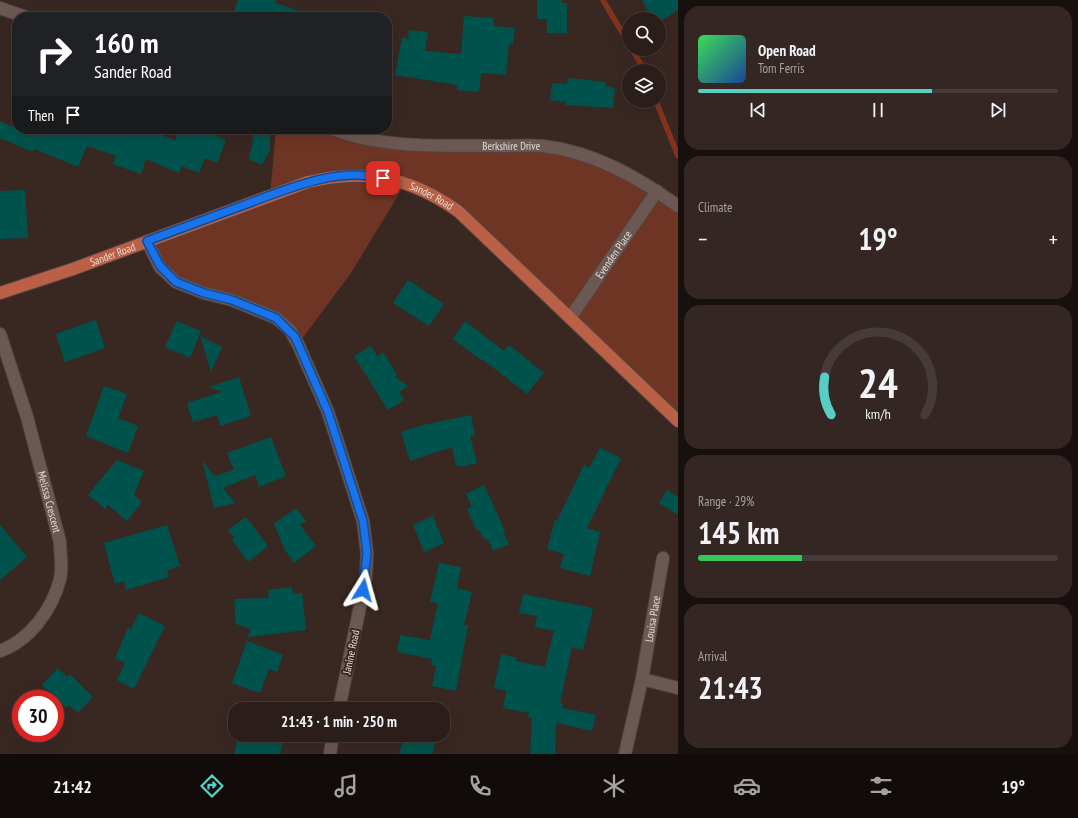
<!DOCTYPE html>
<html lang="en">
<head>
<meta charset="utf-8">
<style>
  :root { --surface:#2b1d1a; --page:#332623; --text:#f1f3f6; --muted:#a6a2a2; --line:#473b39; --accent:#56cec3 }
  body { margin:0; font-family:"PT Sans Narrow",sans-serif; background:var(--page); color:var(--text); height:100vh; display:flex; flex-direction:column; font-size:15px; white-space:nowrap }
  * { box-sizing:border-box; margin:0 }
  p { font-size:13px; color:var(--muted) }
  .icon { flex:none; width:22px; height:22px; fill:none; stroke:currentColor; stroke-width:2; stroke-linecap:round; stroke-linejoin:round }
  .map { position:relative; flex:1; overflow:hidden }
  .sheet { display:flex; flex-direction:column; gap:6px; padding:6px; background:#18100e; width:400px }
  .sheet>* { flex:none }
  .guide { position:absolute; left:12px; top:12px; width:380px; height:122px; border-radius:16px; box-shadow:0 4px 16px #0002,0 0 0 1px var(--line); background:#202124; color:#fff; overflow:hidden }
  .fabs { position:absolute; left:622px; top:12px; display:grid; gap:8px }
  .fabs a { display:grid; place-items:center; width:44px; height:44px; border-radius:50%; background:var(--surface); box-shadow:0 4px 16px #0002,0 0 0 1px var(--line); font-size:20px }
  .speed { position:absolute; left:12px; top:690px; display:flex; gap:8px; font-size:20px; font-weight:700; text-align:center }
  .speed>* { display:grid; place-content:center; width:52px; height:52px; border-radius:50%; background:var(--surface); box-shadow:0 4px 16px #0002,0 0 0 1px var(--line); line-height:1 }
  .speed .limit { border:6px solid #d22; background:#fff; color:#111 }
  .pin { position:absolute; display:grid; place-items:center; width:34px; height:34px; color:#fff; margin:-17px; border-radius:8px; box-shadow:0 2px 6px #0006 }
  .me { position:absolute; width:44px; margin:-22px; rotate:8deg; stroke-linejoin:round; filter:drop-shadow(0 0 3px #0008) }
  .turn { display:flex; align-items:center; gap:14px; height:84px; padding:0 16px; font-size:18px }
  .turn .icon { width:52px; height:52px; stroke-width:2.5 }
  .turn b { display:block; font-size:28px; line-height:34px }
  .then { display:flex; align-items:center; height:38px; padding:0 16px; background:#0003; gap:8px; font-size:15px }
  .big { font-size:30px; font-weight:800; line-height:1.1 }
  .sheet .tile { flex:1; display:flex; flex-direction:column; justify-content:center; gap:6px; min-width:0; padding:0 14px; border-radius:16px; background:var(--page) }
  .sheet .dial { align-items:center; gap:0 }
  .dial svg { height:104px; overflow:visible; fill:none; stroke:var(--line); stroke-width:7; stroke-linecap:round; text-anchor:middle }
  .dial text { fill:var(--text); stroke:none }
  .song { display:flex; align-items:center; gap:12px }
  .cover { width:48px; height:48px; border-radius:6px; background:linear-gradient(135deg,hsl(130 70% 55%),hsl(220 70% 35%)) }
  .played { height:4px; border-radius:2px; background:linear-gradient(90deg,var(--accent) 65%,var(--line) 65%) }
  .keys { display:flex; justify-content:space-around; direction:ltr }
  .heat { display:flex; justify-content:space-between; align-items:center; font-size:22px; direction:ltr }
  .charge { height:6px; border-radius:3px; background:linear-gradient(90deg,#34c759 29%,var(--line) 0) }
  .trip { position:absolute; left:228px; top:702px; width:222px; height:40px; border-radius:16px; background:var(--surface); box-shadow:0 4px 16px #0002,0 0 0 1px var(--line); font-weight:800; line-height:40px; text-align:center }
  .tab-bar { display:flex; height:64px; justify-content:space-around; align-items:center; background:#110c0a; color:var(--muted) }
  .tab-bar .icon { width:28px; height:28px }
  .tab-bar .selected { color:var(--accent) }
  .tab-bar b { font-size:18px; color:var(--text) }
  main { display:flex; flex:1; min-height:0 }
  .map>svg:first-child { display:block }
  .green { fill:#6f3524 }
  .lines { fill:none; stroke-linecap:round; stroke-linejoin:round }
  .stream { stroke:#83331c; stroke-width:5.5 }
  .building { fill:#00534d }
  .minor-casing { stroke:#534440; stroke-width:14 }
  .major-casing { stroke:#534440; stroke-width:14 }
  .minor { stroke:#6c5852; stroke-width:12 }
  .major { stroke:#b96046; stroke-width:12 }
  .route-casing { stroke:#114b97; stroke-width:10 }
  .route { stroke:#1a73e8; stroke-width:7 }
  .labels { text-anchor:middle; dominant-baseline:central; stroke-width:4; stroke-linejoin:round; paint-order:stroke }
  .street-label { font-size:11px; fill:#e5d9d5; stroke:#392722 }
</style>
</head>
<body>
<main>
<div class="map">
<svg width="678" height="754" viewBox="0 0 678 754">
  <rect width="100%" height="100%" fill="#392722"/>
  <path class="green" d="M276 129H337L371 140 579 153 678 207V422L475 227 405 184 351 273 299 343 290 330 177 281 147 241 270 196Z"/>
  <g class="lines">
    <g class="stream">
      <path d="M603 0 629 44"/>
      <path d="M632 49 645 71"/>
      <path d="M656 101 678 156"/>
    </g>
  </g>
  <g class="building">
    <path d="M238 0H276L275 3 309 14V17H232Z"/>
    <path d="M537 0H562V3H567V33H547V19H537Z"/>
    <path d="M642 0H678V10L664 19H652Z"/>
    <path d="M464 16 494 18 493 26 515 28 513 44 509 43 506 75 481 73 479 92 457 90 458 85 395 75 402 37 408 39 409 30 428 32 425 51 461 54Z"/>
    <path d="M568 78 606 82 605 86 615 88 613 108 565 105 566 102 550 100 552 83 567 84Z"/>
    <path d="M0 121 17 129H116L130 135 132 129H146L175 140 180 129H199L226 140 217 163 205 158 199 173 182 166 179 173 146 159 141 174 113 164 116 156 87 146 78 167 35 149 33 152 0 138Z"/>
    <path d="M255 129 270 134V150L262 165 249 159Z"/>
    <path d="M25 190 28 238 0 239V191Z"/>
    <path d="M408 280 444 304 429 326 393 303Z"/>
    <path d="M96 320 105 348 65 362 56 334Z"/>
    <path d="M177 321 201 331 190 358 165 347Z"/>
    <path d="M465 321 504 351 509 345 544 373 527 394 482 359 481 360 453 339Z"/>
    <path d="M200 336 222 347 211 372Z"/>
    <path d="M371 346 377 356 383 352 397 375 395 377 408 386 399 392 404 400 388 410 354 356Z"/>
    <path d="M239 377 251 416 220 426 217 415 193 422 187 403 222 392 209 387Z"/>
    <path d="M104 386 127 394 118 418 138 426 128 453 86 436Z"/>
    <path d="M471 415 475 435 470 436 477 463 461 467 460 465 456 466 452 447 410 461 401 432 423 425Z"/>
    <path d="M271 437 286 476 259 487 255 475 223 488 235 503 214 508 202 460 214 476 234 470 227 453Z"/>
    <path d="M600 448 621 458 587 528 600 532 590 576 560 568 564 554 547 549 555 520 557 521 584 465 589 468Z"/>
    <path d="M117 460 144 471 134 495 142 502 127 521 108 505 105 509 88 495Z"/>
    <path d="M484 485 505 531 503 532 509 544 493 551 488 539 485 540 479 530 477 531 467 509 472 507 466 494Z"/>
    <path d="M667 490 678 497V515L659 503Z"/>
    <path d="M296 508 306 521 300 525 316 546 294 563 285 550 274 524Z"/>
    <path d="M433 516 444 543 424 552 413 525Z"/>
    <path d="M246 517 268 546 248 562 232 540 235 538 228 530Z"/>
    <path d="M0 525 27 557 0 580Z"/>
    <path d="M167 525 180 566 167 570 169 577 126 590 124 581 115 584 104 543Z"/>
    <path d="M439 563 461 567 457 588 472 592 464 625H468L456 691 432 686 436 666 431 665 432 659 397 652 400 635 430 640 438 603 430 602Z"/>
    <path d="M292 587 293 594 302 593 306 630 248 637 251 629 236 624 234 599 269 598 268 590Z"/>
    <path d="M523 594 593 608 583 650 572 647 560 703 563 704 562 708 596 715 592 731 556 723 555 754H530L532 718 528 717 529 713 503 708 506 691 494 688 501 654 517 658 516 661 545 667 554 631 535 627 537 616 519 613Z"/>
    <path d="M139 613 165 626 134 689 117 680 125 663 115 658 128 628 131 629Z"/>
    <path d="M247 641 283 655 277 672 269 669 260 693 232 683Z"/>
    <path d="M58 668 67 677 70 674 93 697 78 713 69 705 66 708 42 685Z"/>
    <path d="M238 735H257L283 741 280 754H234Z"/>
    <path d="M405 735H438L432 754H399Z"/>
  </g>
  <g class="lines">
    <defs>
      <g id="minor">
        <path d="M0 8 26 17"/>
        <path id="s1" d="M332 129C386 150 447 145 504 146 517 146 530 145 543 146 594 152 637 177 678 206"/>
        <path d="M147 241 160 267 176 282 204 293 232 300 259 311 276 318 290 330 298 344 328 412 363 521 367 553 366 577 339 709"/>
        <path id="s2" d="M570 318 657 191"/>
        <path id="s3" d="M0 334 27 417 60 542C60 554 63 568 60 579 52 610 30 640 0 651"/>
        <path d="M642 679 678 688"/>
        <path d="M330 754 333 735"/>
        <path id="s4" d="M625 754 642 679 663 558"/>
      </g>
      <g id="major">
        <path id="s5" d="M0 293 73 269 308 182C366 168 409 177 458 211L678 421"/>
      </g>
    </defs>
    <use href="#minor" class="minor-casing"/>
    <use href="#major" class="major-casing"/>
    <use href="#minor" class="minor"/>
    <use href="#major" class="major"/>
  </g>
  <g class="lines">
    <defs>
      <path id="route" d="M363 590 367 553 363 521 328 412 295 337 276 318 232 300 204 293 176 282 160 266 147 241C180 229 212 217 244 205 288 189 335 167 383 178"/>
    </defs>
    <use href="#route" class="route-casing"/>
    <use href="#route" class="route"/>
  </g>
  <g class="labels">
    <g class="street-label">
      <text stroke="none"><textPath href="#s1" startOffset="181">Berkshire Drive</textPath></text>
      <text stroke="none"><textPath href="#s5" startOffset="455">Sander Road</textPath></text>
      <text stroke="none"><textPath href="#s5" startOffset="119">Sander Road</textPath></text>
      <text stroke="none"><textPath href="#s2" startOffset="77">Evenden Place</textPath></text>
      <text stroke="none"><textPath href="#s3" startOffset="175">Melissa Crescent</textPath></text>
      <text stroke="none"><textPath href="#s4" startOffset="138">Louisa Place</textPath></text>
      <text transform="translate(351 652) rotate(-78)">Janine Road</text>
    </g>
  </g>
</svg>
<div class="fabs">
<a><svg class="icon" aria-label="search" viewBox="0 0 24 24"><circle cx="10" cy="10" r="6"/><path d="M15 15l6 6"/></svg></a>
<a><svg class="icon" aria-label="layers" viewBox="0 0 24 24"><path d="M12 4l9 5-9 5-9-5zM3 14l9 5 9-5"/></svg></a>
</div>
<div class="speed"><div class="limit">30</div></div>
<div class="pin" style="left:383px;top:178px;background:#d93025"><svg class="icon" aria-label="arrive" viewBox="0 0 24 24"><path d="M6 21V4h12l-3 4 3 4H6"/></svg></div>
<svg class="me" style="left:363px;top:590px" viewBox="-20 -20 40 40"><path d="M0-17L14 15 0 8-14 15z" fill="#1a73e8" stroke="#fff" stroke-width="4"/></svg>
<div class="trip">21:43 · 1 min · 250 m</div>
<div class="guide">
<div class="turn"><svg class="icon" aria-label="right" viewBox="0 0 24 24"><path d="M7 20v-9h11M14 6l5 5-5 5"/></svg><div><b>160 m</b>Sander Road</div></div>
<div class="then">Then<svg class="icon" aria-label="arrive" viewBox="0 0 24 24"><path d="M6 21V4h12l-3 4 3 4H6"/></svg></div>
</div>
</div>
<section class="sheet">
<div class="tile">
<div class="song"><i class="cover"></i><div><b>Open Road</b><p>Tom Ferris</p></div></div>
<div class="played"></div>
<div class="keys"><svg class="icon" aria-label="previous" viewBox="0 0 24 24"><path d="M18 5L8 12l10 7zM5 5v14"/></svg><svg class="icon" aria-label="pause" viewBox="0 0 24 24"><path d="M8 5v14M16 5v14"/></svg><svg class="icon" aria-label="next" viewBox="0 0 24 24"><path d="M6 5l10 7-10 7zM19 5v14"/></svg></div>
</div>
<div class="tile"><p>Climate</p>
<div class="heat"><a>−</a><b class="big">19°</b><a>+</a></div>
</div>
<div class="tile dial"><svg viewBox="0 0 100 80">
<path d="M14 69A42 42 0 1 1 86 69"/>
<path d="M14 69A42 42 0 0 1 9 40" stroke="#56cec3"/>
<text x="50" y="56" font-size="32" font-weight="700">24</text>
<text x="50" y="72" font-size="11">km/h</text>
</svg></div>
<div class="tile"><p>Range · 29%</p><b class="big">145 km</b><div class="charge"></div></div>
<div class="tile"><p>Arrival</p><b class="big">21:43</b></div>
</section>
</main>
<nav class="tab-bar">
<b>21:42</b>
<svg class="icon selected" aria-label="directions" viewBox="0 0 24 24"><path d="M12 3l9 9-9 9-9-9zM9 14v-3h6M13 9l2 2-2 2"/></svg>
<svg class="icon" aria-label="music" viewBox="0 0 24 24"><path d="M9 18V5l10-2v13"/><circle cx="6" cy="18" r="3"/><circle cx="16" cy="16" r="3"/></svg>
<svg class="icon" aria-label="phone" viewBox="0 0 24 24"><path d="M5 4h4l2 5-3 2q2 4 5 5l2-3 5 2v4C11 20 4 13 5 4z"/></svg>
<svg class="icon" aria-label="climate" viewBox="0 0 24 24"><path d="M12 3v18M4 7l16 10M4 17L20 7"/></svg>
<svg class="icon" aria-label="car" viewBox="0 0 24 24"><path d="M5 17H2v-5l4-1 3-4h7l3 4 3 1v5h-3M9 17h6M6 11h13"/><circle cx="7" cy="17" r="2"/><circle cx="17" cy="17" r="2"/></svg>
<svg class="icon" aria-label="filters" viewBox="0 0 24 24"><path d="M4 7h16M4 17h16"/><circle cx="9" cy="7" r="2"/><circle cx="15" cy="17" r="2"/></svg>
<b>19°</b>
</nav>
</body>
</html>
